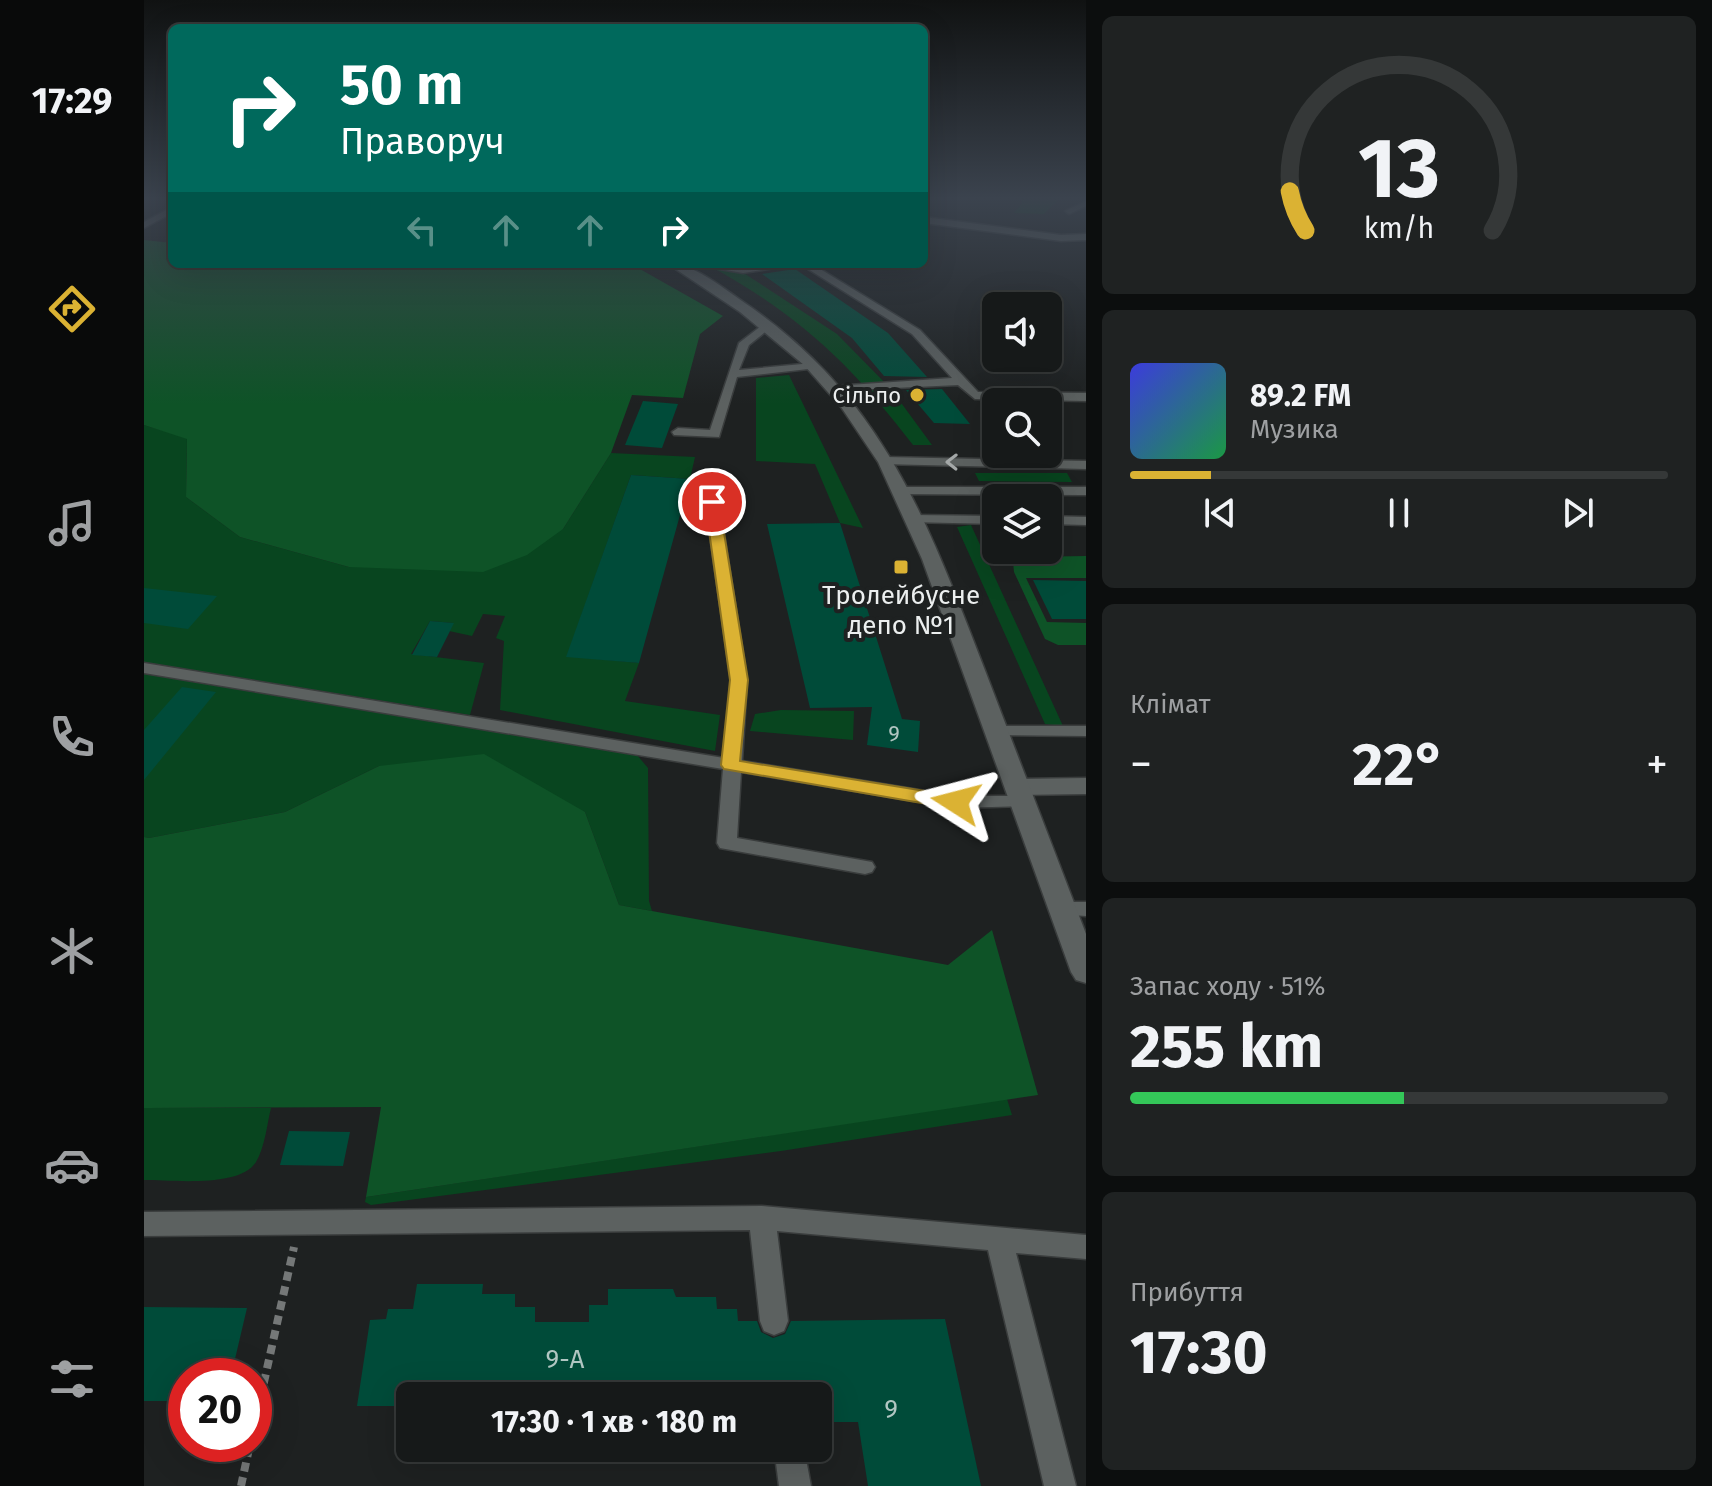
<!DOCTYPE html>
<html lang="uk">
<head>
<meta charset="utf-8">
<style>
  :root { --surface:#161919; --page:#1f2222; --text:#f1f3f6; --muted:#9ea0a2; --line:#353838; --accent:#dbb233 }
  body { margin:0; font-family:"Fira Sans",sans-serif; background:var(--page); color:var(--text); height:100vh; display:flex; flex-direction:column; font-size:30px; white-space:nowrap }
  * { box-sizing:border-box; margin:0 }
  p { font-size:26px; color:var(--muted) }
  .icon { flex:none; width:44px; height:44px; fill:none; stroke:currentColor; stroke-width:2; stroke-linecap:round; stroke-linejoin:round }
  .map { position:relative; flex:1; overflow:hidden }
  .panel { display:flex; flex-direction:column; gap:16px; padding:16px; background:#0c0e0e; width:626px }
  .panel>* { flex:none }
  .hud { position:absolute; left:24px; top:24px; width:760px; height:244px; border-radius:12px; box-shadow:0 8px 32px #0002,0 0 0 2px var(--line); background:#00695c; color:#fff; overflow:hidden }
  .fabs { position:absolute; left:838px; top:292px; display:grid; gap:16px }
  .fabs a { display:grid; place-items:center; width:80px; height:80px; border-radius:12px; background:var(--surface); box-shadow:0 8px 32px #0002,0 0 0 2px var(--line); font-size:40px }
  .speed { position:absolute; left:24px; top:1358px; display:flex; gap:16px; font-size:40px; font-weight:700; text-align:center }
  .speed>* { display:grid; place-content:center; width:104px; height:104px; border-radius:50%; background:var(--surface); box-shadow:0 8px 32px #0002,0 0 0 2px var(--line); line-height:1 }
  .speed .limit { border:12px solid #d22; background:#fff; color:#111 }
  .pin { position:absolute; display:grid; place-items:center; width:68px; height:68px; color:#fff; margin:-34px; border:4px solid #fff; border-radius:50%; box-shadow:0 2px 8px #0007 }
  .me { position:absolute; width:88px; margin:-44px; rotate:279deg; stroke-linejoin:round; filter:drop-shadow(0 0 6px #0008) }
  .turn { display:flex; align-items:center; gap:28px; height:168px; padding:0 40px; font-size:36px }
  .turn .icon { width:104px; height:104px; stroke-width:2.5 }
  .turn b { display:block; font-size:56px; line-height:68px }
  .lanes { display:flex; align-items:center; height:76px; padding:0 40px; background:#0003; justify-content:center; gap:40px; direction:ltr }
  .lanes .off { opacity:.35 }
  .big { font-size:60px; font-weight:700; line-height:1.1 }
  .panel .tile { flex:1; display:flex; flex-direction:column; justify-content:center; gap:12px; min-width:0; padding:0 28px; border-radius:12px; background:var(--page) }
  .panel .dial { align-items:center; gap:0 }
  .dial svg { height:208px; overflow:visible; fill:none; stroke:var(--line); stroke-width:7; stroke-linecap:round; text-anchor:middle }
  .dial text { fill:var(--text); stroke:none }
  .song { display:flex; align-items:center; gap:24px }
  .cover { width:96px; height:96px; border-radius:12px; background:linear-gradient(135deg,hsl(240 70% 55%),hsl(140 70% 35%)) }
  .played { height:8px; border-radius:4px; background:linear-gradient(90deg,var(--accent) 15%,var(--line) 15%) }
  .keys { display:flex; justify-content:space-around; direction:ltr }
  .heat { display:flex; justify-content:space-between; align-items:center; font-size:44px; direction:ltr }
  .charge { height:12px; border-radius:6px; background:linear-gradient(90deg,#34c759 51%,var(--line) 0) }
  .trip { position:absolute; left:252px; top:1382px; width:436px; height:80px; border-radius:12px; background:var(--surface); box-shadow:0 8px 32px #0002,0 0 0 2px var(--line); font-weight:700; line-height:80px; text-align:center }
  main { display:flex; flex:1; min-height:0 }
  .dock { display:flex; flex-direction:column; width:144px; justify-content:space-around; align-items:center; background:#090a0a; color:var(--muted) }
  .dock .icon { width:56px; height:56px }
  .dock .current { color:var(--accent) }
  .dock b { font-size:36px; color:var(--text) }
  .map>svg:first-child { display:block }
  .green { fill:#08451f }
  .forest { fill:#0e5327 }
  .building { fill:#004b39 }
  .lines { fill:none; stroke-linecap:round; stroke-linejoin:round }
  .lane-casing { stroke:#3a3d3d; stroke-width:3 }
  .street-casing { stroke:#3a3d3d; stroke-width:3 }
  .secondary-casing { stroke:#3a3d3d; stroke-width:3 }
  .path { stroke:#757878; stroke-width:8; stroke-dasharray:9 6; stroke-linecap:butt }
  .lane { fill:#5c6160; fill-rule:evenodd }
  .street { fill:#5c6160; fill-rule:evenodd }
  .secondary { fill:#5c6160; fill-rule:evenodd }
  .oneway { stroke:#a4a8a8 }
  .route { fill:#dbb233; stroke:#8e7421; stroke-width:2 }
  .poi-dot { fill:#dbb233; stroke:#1e2121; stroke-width:3 }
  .labels { text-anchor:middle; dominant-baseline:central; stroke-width:8; stroke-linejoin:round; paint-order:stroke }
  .far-poi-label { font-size:22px; fill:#ecefef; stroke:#1e2121; text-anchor:end }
  .number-label { font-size:22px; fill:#b1c6c2 }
  .poi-label { font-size:26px; fill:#ecefef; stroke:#1e2121 }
  .near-number-label { font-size:26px; fill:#b1c6c2 }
</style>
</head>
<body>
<main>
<nav class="dock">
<b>17:29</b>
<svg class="icon current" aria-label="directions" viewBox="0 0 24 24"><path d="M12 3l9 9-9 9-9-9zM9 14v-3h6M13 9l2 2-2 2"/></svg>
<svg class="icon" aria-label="music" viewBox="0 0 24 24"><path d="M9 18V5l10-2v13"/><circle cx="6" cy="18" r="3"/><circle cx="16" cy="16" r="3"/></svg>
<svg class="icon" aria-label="phone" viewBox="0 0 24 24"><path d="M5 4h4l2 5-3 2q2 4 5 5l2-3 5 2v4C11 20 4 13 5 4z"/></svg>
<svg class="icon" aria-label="climate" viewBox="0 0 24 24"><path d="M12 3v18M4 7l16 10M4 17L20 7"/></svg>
<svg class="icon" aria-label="car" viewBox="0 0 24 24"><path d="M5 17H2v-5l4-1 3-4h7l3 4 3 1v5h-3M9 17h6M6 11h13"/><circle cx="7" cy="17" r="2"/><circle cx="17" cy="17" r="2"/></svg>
<svg class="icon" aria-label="filters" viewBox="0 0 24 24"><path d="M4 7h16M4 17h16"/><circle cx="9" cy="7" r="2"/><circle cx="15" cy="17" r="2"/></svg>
</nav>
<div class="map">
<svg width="942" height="1486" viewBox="0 0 942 1486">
  <rect width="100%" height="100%" fill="#1e2121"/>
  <g class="green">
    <path d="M877 196H918L900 214 870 213 878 203Z"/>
    <path d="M562 264H586L693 334 747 389 788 445H769C707 364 653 313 562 264Z"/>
    <path d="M645 375 719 528 696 523 671 464 612 461V378Z"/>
    <path d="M0 425 43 438 42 497 96 537 205 567 419 529 467 453 551 457 546 479 487 475 423 656 495 663 481 701 576 715 571 751 356 710 360 641 352 638 361 616 339 614 328 636 305 631 309 623 286 621 267 654 340 663 326 715 0 662Z"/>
    <path d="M831 473H923L928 482 835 481Z"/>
    <path d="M827 525 919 726 901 724 813 527Z"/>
    <path d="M0 674 493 755 504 768 505 901 508 911 475 905 441 812 235 766 141 812 5 838 0 837Z"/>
    <path d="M637 710 710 711 709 740 606 731 611 714Z"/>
    <path d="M863 1099 868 1115 637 1151 227 1205 221 1202 222 1197Z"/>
    <path d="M0 1108H127C123 1124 121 1147 112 1162 96 1188 28 1180 0 1180Z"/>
  </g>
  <g class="forest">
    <path d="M0 240 28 243V264H487L579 316 556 334 539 398 488 395 467 453 419 529 383 555 339 572 205 567 96 537 42 497 43 439 0 425Z"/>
    <path d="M942 556V578H882L903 622 942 623V645H914L901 639 870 572 869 562 884 557Z"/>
    <path d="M340 754 441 812 475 905 804 965 848 930 894 1095 222 1197 237 1107 0 1108V837L5 838 141 812 235 766Z"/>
  </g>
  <g class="building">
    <path d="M651 269 744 333 783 377 740 376 708 338 618 274Z"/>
    <path d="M798 389 826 424 790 423 762 390Z"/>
    <path d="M499 401 534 404 518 448 481 445Z"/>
    <path d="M487 475 546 479 495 663 422 657Z"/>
    <path d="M696 523 758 719 776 721 774 752 723 745 728 707 666 708 623 524Z"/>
    <path d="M889 580 942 581V619H908Z"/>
    <path d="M0 588 73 596 44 629 0 623Z"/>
    <path d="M286 621 310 623 293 657 268 655Z"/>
    <path d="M38 687 72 692 0 780V730Z"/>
    <path d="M145 1131 206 1132 199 1166 136 1165Z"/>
    <path d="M273 1284H339L338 1294H371V1307H391V1322H445V1305H464V1289H529L532 1297H572L573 1309H593L594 1321H613L617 1332 629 1338 641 1334 647 1321 801 1319 837 1486H724L714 1422H674V1396H266V1406H213L226 1320 242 1319 244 1309H269Z"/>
    <path d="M0 1307 103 1308 87 1376H42V1401H0Z"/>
  </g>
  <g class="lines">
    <defs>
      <g id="lane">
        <path d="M942 201V206L925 214 921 211Z"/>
        <path d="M28 207V213L0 228V222Z"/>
        <path d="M780 217 917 235 942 234V240L917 241 780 223Z"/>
        <path d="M547 264 599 267 668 264 776 330 834 392 942 393V401L831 399 814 385 686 391V387L690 386 808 378 768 334 656 264 599 273Z"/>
        <path d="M621 323 630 325 605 345 595 370 669 363 673 364V368L593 377 575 437 530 435 528 432 534 428 566 430 595 343Z"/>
        <path d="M742 457 942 461V469L737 464V458Z"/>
        <path d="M757 487H942V495L752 494 750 491Z"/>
        <path d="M568 498 575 502 603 680 598 761 812 796H879L886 798 889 802 886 806 812 808 597 772 593 838 728 862 731 867 728 872 721 874 576 848 573 843 579 769 0 673V663L580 758 587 680 561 502Z"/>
        <path d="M770 515 852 516V524L765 522V516Z"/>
        <path d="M904 516 942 517V525L904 524Z"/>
        <path d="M852 726H942V736L846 735 843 731 846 727Z"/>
        <path d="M919 902H942V916L912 914 909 909 912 904Z"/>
        <path d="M618 1206 942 1235V1259L872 1253 932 1486H900L844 1250 633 1231 644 1321 640 1331 630 1335 620 1331 616 1321 606 1230 0 1236V1212Z"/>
        <path d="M630 1448H660L667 1486H635Z"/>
      </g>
      <path id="street" d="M942 778V794L874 795 865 793 861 787 865 781 874 779Z"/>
      <path id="secondary" d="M524 264C551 264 576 286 598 301 740 397 783 521 842 673 875 760 909 847 942 934V983L932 980 927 972 778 559 734 462 697 407 660 365 596 312Z"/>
    </defs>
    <use href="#lane" class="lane-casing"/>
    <use href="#street" class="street-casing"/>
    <use href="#secondary" class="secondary-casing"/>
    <g class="path">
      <path d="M110 1427 150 1247"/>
      <path d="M97 1486 106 1444"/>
    </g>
    <use href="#lane" class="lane"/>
    <use href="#street" class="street"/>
    <use href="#secondary" class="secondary"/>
  </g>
  <defs><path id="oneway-chevron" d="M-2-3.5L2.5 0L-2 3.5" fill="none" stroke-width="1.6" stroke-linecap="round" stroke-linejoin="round" transform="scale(2)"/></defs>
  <use class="oneway" href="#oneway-chevron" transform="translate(808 462) rotate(-179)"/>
  <linearGradient id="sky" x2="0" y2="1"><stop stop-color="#101212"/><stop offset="0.49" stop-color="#3b434e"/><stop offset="1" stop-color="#3b434e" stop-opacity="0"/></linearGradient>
  <rect width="942" height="404" fill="url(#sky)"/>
  <path class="route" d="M568 498 575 502 604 680 596 761 812 796 818 798 821 802 818 807 812 809 580 769 577 765 586 680 561 502Z"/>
  <g class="poi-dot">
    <circle cx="773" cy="395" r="8"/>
    <rect x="749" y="559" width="16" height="16" rx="4"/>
  </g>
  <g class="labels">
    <g class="far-poi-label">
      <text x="757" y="395">Сільпо</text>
    </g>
    <g class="number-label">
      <text x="750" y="733">9</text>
    </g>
    <g class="poi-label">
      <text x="757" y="595">Тролейбусне<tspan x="757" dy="30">депо №1</tspan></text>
    </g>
    <g class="near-number-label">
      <text x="421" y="1359">9-А</text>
      <text x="747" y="1409">9</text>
    </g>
  </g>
</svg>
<div class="fabs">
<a><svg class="icon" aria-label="sound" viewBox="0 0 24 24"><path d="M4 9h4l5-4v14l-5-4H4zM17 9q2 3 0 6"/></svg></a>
<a><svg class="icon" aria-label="search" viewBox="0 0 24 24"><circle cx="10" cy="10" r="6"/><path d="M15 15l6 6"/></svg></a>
<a><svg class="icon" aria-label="layers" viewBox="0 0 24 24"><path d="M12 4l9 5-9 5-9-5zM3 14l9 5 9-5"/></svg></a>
</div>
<div class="speed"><div class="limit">20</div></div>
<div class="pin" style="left:568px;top:502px;background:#d93025"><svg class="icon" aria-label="arrive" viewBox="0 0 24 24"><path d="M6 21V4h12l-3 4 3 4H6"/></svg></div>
<svg class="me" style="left:812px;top:802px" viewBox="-20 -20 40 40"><path d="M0-17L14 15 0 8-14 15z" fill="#dbb233" stroke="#fff" stroke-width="4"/></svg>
<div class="trip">17:30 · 1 хв · 180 m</div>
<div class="hud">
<div class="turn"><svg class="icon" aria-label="right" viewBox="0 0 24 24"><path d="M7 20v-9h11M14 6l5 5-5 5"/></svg><div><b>50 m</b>Праворуч</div></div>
<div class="lanes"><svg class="icon off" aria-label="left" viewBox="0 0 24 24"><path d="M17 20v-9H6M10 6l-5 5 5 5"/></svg><svg class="icon off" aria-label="ahead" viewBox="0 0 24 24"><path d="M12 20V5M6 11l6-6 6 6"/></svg><svg class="icon off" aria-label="ahead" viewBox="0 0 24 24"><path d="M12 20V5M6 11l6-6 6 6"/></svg><svg class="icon" aria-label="right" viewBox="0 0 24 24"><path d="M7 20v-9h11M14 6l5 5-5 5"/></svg></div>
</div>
</div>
<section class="panel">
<div class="tile dial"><svg viewBox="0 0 100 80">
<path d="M14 69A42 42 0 1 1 86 69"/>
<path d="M14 69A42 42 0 0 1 8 54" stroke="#dbb233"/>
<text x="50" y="56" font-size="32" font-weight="700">13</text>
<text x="50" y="72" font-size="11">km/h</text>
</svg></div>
<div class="tile">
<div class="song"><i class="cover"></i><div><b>89.2 FM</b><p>Музика</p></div></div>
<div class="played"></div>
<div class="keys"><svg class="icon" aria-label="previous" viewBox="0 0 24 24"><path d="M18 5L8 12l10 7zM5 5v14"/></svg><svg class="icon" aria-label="pause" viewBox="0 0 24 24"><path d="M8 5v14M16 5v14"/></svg><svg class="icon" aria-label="next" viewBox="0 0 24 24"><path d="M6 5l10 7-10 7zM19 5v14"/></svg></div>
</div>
<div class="tile"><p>Клімат</p>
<div class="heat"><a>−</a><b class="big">22°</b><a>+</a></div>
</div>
<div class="tile"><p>Запас ходу · 51%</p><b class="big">255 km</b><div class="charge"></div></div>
<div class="tile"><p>Прибуття</p><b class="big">17:30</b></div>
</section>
</main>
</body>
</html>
